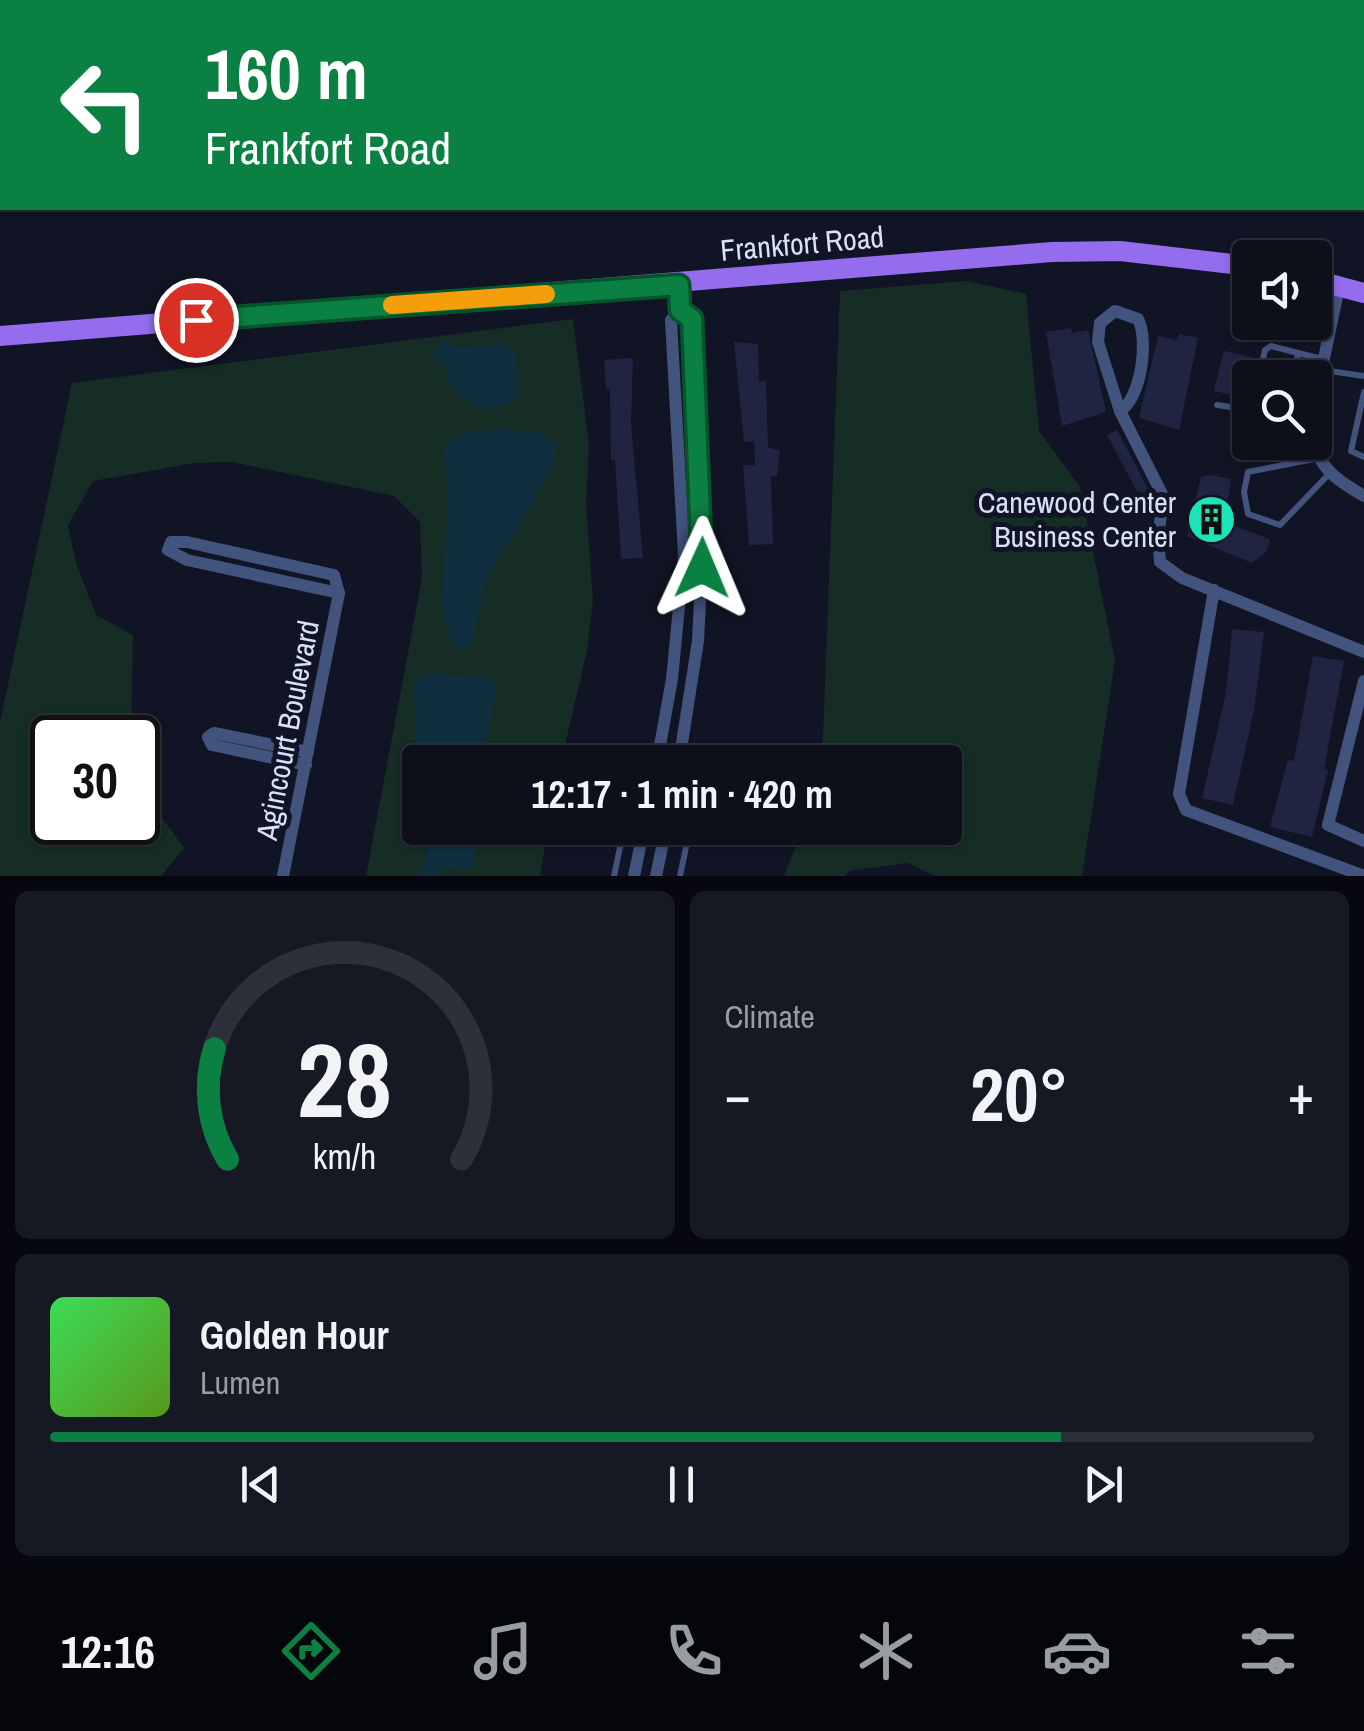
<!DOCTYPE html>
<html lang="en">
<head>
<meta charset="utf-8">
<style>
  :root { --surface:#0d0f1b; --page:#161824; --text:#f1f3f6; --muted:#9a9ca3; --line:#2d2f3a; --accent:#0b8043 }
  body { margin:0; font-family:"Archivo Narrow",sans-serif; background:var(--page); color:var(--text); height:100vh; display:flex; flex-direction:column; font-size:38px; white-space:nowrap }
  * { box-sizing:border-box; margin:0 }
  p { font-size:32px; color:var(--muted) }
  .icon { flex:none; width:55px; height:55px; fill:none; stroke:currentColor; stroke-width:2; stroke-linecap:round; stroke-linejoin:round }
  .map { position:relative; height:876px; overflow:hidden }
  .details { display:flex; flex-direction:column; gap:15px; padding:15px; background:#07080f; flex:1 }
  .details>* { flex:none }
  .top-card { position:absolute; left:0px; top:0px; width:1365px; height:210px; box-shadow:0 2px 8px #0004,0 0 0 2px var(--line); background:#0b8043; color:#fff; overflow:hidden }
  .controls { position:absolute; left:1232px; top:240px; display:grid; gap:20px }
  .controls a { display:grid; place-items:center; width:100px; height:100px; border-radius:10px; background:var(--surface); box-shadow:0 2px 8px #0004,0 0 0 2px var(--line); font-size:50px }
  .speed { position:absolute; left:30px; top:715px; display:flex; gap:20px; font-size:50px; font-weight:700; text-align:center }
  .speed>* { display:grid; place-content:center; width:130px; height:130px; border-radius:50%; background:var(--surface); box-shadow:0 2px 8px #0004,0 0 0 2px var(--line); line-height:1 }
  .speed .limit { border:5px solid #111; border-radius:15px; background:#fff; color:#111 }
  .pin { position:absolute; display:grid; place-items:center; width:85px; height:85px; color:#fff; margin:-42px; border:5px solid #fff; border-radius:50%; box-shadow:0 2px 10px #0007 }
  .me { position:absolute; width:110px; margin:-55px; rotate:1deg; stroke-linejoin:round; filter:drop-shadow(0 0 8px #0008) }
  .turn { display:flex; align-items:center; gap:35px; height:210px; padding:0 40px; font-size:45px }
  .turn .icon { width:130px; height:130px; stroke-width:2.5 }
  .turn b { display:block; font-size:70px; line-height:85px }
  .big { font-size:75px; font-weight:800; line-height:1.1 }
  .details .widget { flex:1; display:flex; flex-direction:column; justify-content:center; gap:15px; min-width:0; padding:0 35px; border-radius:15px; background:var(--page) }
  .details .dial { align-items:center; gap:0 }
  .dial svg { height:260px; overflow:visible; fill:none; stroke:var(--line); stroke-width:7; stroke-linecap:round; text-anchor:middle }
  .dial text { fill:var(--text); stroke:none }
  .song { display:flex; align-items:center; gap:30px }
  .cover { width:120px; height:120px; border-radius:15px; background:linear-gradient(135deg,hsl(130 70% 55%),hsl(90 70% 35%)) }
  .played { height:10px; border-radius:5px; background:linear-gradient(90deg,var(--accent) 80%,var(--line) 80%) }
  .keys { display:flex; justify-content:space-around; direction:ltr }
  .heat { display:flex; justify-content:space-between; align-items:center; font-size:55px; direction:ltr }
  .details .tiles { flex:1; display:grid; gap:15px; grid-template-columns:1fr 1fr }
  .widget:last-child { grid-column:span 2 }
  .trip { position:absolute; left:402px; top:745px; width:560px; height:100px; border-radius:10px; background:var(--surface); box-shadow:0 2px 8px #0004,0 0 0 2px var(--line); font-weight:800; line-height:100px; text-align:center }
  .tabs { display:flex; height:160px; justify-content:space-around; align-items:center; background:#05060b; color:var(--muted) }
  .tabs .icon { width:70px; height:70px }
  .tabs .current { color:var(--accent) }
  .tabs b { font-size:45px; color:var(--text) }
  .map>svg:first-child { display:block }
  .green { fill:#152d24 }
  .water { fill:#102f3e }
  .building { fill:#202442 }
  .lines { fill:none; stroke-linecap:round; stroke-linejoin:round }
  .lane { stroke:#42537d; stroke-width:6 }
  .street { stroke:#42537d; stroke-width:12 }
  .primary { stroke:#946cee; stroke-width:20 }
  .route-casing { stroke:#07532c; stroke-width:25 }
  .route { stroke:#0b8043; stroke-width:18 }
  .slow { stroke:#f59e0b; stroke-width:18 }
  .labels { text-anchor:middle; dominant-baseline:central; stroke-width:10; stroke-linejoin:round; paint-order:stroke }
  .street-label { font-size:30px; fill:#d9e0fa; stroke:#111424 }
  .poi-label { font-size:30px; fill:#d9e0fa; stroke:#111424; text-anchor:end }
</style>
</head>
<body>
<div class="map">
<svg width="1364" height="876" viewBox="0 0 1364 876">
  <rect width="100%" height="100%" fill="#111424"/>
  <g class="green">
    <path d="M966 281 1026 294 1039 431 1080 487 1115 661 1082 876H935L907 863 849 871 845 876H784L803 828H945V762H822L840 291Z"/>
    <path d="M573 319 589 444 586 504 593 600 587 651 561 762H420V828H548L540 876H366L422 578 420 522 394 496 232 462 195 463 93 481 68 525 76 563 96 615 133 635 131 737 52 738V822H138V785L184 848 161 876H0V722L72 383Z"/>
  </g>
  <g class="water">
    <path d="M441 341H449L453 348 501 344 516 354 520 394C482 425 452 399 441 361L434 360 432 350 439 349Z"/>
    <path d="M537 431 557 446C545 502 494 546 480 602 475 619 478 631 469 648L455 651 441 609 448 507 444 443C469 425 507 431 537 431Z"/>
    <path d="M429 673 488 678 497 686 483 762H420V817L409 784 415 757 414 681Z"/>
    <path d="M423 828H478L480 838 471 868 457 871 448 866 435 876H419L427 853Z"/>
  </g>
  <g class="building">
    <path d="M1071 328 1072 333 1088 330 1106 412 1062 426 1046 332Z"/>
    <path d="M1179 334 1198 338 1179 430 1139 418 1158 336 1177 340Z"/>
    <path d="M734 342 758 344 759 382 766 381 768 447 780 451 777 476H771L773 544 749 545 743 465H755L754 441 744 442Z"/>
    <path d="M1224 351 1251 357 1242 397 1214 391Z"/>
    <path d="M633 358 631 423 643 558 621 559 615 460H611L610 389H606L604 360Z"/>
    <path d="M1117 430 1154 500 1146 508 1107 435Z"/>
    <path d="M1210 475 1231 479 1226 511 1234 526 1270 539 1266 552 1252 563 1187 536 1201 477Z"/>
    <path d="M1232 629 1264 632 1254 710 1233 805 1202 798 1226 693Z"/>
    <path d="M1313 656 1344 661 1324 769 1328 770 1312 837 1270 827 1288 760 1294 761Z"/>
  </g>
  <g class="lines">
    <g class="lane">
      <path d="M1323 370 1364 376"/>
      <path d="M1259 378 1265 350 1271 346 1298 353"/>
      <path d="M1293 378 1298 353 1322 359"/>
      <path d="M1364 392 1351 451 1364 457"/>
      <path d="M1217 405 1250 410"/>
      <path d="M1319 458 1248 472 1244 492 1248 514 1280 525 1330 473"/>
      <path d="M614 876 624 828"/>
      <path d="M680 876 690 828"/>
    </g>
    <g class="street">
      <path d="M1115 311 1138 319C1149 340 1141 399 1120 411L1098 342 1100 323Z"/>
      <path d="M1315 401 1339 287"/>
      <path d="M1120 411 1164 498 1158 534 1160 562 1182 578 1364 652"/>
      <path d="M1315 442C1317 468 1343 484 1364 496"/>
      <path d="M187 542 334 575 339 593 187 560 168 550 171 542Z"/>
      <path d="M1214 590 1179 794 1186 810 1364 876"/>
      <path d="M1364 681 1328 825 1364 841"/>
      <path d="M657 762 672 679 684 555 671 320 680 310 679 285"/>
      <path d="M679 762 698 641 703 537 692 319 680 310"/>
      <path d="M306 765 212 745 208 737 214 733 308 752"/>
      <path d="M283 876 339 593"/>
      <path d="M634 876 644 828"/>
      <path d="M656 876 666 828"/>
    </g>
    <g class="primary">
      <path d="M1315 280 1364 293"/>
      <path d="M0 336 1052 252 1120 251 1250 266"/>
    </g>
  </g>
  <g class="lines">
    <defs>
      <path id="route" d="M196 320 679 285 680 310 692 319 702 568"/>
    </defs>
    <use href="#route" class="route-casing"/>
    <use href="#route" class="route"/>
    <path class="slow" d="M392 305 546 294"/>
  </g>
  <defs>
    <symbol id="building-disc" viewBox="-11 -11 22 22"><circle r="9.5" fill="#1be4b8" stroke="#111424"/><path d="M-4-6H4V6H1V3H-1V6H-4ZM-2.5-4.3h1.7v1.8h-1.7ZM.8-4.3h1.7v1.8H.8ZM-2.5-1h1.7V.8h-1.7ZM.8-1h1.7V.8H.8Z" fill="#111"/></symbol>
  </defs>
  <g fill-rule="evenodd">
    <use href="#building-disc" x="1184" y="492" width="55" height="55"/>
  </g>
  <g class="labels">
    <g class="street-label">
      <text transform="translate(802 243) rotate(-5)">Frankfort Road</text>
      <text transform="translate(287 730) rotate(-79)">Agincourt Boulevard</text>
    </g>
    <g class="poi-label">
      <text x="1176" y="502">Canewood Center<tspan x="1176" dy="34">Business Center</tspan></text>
    </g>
  </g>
</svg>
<div class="controls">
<a><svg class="icon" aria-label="sound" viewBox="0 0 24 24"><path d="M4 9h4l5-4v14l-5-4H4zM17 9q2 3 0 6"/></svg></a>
<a><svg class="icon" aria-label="search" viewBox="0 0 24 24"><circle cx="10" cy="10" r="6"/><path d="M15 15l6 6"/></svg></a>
</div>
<div class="speed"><div class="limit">30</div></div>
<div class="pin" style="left:196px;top:320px;background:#d93025"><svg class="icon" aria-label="arrive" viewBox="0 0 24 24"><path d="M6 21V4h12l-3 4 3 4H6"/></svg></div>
<svg class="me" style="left:702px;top:568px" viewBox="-20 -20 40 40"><path d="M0-17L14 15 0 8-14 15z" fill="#0b8043" stroke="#fff" stroke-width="4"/></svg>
<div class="trip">12:17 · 1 min · 420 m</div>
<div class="top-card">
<div class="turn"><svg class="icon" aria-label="left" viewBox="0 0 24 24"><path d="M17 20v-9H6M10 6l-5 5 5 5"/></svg><div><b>160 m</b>Frankfort Road</div></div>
</div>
</div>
<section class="details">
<div class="tiles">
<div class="widget dial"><svg viewBox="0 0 100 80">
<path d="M14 69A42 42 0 1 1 86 69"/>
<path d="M14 69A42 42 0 0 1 10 35" stroke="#0b8043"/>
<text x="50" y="56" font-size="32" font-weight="700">28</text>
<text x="50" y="72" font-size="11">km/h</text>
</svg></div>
<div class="widget"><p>Climate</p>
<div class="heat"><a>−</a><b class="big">20°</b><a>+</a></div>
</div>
<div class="widget">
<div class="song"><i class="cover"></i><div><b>Golden Hour</b><p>Lumen</p></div></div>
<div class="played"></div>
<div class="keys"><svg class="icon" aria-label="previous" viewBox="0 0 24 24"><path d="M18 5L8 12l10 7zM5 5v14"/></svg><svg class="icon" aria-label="pause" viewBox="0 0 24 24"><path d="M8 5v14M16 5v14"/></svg><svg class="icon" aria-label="next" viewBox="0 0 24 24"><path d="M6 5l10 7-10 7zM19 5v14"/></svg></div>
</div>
</div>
</section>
<nav class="tabs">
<b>12:16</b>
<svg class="icon current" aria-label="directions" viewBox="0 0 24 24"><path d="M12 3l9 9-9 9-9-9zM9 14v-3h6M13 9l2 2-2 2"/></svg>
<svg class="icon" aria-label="music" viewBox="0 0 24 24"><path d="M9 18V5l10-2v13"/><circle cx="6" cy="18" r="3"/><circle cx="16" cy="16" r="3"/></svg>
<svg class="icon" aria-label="phone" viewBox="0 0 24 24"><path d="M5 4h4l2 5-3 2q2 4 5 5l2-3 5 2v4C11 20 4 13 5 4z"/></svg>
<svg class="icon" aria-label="climate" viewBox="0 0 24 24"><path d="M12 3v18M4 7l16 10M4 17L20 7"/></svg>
<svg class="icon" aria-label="car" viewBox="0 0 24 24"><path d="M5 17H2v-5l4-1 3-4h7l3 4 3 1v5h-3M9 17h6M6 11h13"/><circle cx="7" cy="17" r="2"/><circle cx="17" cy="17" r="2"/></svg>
<svg class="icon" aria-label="filters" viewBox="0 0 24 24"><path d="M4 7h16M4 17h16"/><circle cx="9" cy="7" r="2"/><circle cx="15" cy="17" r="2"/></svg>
</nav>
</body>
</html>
